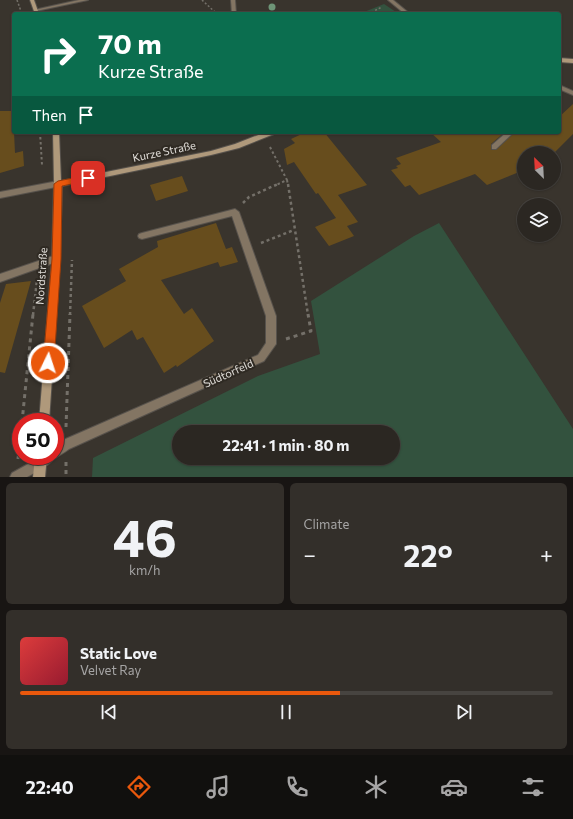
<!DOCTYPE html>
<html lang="en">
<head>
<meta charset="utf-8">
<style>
  :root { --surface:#2b2722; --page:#332f2a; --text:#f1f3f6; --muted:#a6a5a5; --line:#474440; --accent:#ea580c }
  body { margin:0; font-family:Commissioner,sans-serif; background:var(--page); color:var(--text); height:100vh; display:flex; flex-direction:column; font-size:15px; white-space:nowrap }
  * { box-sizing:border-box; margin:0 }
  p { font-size:13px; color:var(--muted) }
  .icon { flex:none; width:22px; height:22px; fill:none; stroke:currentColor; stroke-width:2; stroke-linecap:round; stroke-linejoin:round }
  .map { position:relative; height:477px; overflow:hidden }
  .sheet { display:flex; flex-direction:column; gap:6px; padding:6px; background:#181513; flex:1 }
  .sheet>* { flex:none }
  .top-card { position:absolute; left:12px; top:12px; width:549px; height:122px; border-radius:4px; box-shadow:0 1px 3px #0004,0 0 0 1px var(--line); background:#0b6e4f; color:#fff; overflow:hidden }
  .needle { width:26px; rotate:336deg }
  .buttons { position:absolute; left:517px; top:146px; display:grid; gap:8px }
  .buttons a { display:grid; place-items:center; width:44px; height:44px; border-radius:50%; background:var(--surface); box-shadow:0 1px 3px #0004,0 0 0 1px var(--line); font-size:20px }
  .speed { position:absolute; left:12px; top:413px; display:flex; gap:8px; font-size:20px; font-weight:700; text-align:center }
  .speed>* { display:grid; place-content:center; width:52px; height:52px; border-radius:50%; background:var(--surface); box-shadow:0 1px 3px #0004,0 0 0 1px var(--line); line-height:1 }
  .speed .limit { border:6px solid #d22; background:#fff; color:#111 }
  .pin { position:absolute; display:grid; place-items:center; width:34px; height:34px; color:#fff; margin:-17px; border-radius:8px; box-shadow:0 2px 6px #0006 }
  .me { position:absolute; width:44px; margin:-22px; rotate:4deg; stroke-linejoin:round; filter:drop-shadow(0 0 3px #0008) }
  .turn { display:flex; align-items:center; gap:14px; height:84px; padding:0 20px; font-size:18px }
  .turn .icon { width:52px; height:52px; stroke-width:2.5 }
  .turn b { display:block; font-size:28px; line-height:34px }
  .then { display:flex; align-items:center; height:38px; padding:0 20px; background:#0003; gap:8px; font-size:15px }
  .big { font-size:30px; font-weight:700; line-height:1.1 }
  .sheet .widget { flex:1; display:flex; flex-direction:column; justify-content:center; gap:6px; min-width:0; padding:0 14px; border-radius:6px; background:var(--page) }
  .sheet .dial { align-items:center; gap:0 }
  .dial b { font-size:52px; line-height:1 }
  .song { display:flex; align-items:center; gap:12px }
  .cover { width:48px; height:48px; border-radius:6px; background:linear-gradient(135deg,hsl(0 70% 55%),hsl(350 70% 35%)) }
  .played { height:4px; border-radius:2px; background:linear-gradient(90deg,var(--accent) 60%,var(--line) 60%) }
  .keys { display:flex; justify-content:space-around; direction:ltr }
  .heat { display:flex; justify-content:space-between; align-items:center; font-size:22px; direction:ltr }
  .sheet .tiles { flex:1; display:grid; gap:6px; grid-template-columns:1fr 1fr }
  .widget:last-child { grid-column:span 2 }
  .trip { position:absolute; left:172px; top:425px; width:228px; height:40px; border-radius:20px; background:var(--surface); box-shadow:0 1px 3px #0004,0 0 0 1px var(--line); font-weight:700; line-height:40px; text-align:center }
  .dock { display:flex; height:64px; justify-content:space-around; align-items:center; background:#11100e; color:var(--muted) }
  .dock .icon { width:28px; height:28px }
  .dock .active { color:var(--accent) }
  .dock b { font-size:18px; color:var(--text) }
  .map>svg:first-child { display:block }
  .green { fill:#33523e; fill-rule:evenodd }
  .building { fill:#674d1d }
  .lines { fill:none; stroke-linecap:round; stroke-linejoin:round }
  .lane-casing { stroke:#57524c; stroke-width:2 }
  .street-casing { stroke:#57524c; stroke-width:2 }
  .secondary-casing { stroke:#57524c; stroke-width:2 }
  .path-far3 { stroke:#747069; stroke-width:1.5; stroke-dasharray:2 2; stroke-linecap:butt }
  .path-far2 { stroke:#747069; stroke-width:2; stroke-dasharray:2.5 2.5; stroke-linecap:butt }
  .path-far1 { stroke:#747069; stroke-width:2.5; stroke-dasharray:3 3; stroke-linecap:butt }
  .path { stroke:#747069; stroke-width:3; stroke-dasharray:4 4; stroke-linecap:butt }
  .lane { fill:#837563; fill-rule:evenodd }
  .street { fill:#837563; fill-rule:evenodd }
  .secondary { fill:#af997b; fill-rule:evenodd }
  .tree { fill:#6e9577 }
  .route { fill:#ea580c; stroke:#983908 }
  .labels { text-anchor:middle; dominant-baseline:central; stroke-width:4; stroke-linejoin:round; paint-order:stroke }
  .street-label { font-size:11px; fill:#e0ddd8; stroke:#2f2a23 }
</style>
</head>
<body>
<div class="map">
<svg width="573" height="477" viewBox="0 0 573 477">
  <rect width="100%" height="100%" fill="#39342d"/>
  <g class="green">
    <path d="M384 4 399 14H359Z"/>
    <path d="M439 223 573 429V477H92L93 458 258 376 320 354 311 301 414 236ZM179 432H393V458H179Z"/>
  </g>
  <g class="building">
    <path d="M573 104V134L554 153H524V170L487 185 475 174 419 195 410 185 405 187 391 170 398 168 396 166 401 164 396 158 441 142 430 132H505L491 144V150H496L515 132H536L540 134 542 132H559V117Z"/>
    <path d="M0 111H13L15 153 23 151 24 166 0 173Z"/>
    <path d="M306 132H324L367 185 338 195 358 222 347 226 354 236 329 246 315 227 336 218 318 193 316 194 294 162 287 165 284 149 295 143 291 139Z"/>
    <path d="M182 176 188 191 156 201 150 185Z"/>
    <path d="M216 223 226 249 232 247 238 262 220 267 218 262 161 280 184 314 192 308 214 341 177 367 176 365 164 373 143 337 137 340 132 330 104 348 82 306 126 281 119 269 158 247 157 241Z"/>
    <path d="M31 281 5 373 0 372V303L6 284Z"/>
  </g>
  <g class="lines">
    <defs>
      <g id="lane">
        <path d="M507 132H514L496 149H492V145Z"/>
        <path d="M56 255 59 257 60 259 59 261 0 282V274Z"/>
        <path d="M41 457 45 459 47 463 45 467 27 477H10L12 473Z"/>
      </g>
      <g id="street">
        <path d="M79 0H88L36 11 34 10Z"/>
        <path d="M231 0H235L236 14H232Z"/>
        <path d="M388 0H393L410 14H405Z"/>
        <path d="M559 85 573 91V95L559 89Z"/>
        <path d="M58 181 61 182 62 184 61 186 0 198V192Z"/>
        <path d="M235 209 239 212 276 316V344L264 361 69 449C64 453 59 455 55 458 50 462 47 466 41 469L37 467 35 463C39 454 47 456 55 456V446L61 441 258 355 266 343V316L232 216 142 239 139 238 138 236 139 234 142 233Z"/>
      </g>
      <g id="secondary">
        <path d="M30 0H34L39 14H35Z"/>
        <path d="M559 58 573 59V63L559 62Z"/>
        <path d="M53 132H59L61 181 211 151 235 144 266 132H275L274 134 239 148 211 155 62 186 60 259 49 422H39L52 259 54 184Z"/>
        <path d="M35 456H47L45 477H33Z"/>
      </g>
    </defs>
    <use href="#lane" class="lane-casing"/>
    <use href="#street" class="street-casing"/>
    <use href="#secondary" class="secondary-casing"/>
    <g class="path-far3">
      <path d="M17 0 22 14"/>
      <path d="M202 0 217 14"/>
      <path d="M368 14 382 7"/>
    </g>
    <g class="path-far2">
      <path d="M40 132 42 165"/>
      <path d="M270 147 287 180 276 185"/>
      <path d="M287 180 288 185"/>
    </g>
    <g class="path-far1">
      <path d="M288 184 308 315"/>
      <path d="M243 203 249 197 278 184"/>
      <path d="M261 243 294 230"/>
      <path d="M33 315 37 280"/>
      <path d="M70 315 72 260"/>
    </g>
    <g class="path">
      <path d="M286 339 311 331 308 314"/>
      <path d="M22 422 33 314"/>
      <path d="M66 427 70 314"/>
      <path d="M18 459 21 432"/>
      <path d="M66 462V477"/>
    </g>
    <use href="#lane" class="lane"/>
    <use href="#street" class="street"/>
    <use href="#secondary" class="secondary"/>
  </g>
  <circle class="tree" cx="272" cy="7" r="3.5"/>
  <path class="route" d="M88 175 91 176V180L62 186 61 259 54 363 52 367 48 368 44 367 43 363 52 259 54 184 58 181Z"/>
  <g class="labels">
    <g class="street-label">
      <text transform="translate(164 151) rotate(-12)">Kurze Straße</text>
      <text transform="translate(41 276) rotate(-86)">Nordstraße</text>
      <text transform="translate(228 373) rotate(-24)">Südtorfeld</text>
    </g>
  </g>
</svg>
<div class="buttons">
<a><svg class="needle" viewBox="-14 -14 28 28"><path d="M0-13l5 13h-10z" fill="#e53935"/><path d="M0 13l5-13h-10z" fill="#a6a5a5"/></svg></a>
<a><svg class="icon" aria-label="layers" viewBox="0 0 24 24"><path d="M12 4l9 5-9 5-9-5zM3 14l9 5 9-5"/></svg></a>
</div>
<div class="speed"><div class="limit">50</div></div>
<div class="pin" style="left:88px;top:178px;background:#d93025"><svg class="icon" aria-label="arrive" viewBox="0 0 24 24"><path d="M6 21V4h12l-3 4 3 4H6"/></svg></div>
<svg class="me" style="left:48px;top:363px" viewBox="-20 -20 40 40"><circle r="17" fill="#ea580c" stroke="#fff" stroke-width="3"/><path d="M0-11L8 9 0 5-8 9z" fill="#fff"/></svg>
<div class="trip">22:41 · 1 min · 80 m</div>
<div class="top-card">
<div class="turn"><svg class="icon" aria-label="right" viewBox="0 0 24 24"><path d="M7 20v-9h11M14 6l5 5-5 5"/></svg><div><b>70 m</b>Kurze Straße</div></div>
<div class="then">Then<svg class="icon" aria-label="arrive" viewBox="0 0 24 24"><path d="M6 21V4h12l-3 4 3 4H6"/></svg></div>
</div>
</div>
<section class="sheet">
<div class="tiles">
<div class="widget dial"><b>46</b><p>km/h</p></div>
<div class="widget"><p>Climate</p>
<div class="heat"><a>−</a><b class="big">22°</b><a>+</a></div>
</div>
<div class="widget">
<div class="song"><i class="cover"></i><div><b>Static Love</b><p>Velvet Ray</p></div></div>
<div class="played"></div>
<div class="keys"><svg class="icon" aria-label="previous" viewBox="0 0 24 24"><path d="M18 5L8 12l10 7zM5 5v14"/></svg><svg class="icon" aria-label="pause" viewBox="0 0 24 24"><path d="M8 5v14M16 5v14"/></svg><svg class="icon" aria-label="next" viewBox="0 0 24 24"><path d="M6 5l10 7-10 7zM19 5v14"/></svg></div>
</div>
</div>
</section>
<nav class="dock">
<b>22:40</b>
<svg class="icon active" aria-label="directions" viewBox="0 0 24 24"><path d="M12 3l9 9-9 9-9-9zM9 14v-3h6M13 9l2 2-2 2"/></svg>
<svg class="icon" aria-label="music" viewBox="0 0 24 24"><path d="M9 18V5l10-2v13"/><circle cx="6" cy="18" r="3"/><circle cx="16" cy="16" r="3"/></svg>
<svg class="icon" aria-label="phone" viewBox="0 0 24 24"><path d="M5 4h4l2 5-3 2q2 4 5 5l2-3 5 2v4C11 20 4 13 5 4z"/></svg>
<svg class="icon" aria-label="climate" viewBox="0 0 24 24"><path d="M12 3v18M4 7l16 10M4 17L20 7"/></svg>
<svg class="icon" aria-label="car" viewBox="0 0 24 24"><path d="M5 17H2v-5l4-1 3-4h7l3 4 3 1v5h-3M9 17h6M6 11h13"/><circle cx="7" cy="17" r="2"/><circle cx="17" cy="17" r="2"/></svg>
<svg class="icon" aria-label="filters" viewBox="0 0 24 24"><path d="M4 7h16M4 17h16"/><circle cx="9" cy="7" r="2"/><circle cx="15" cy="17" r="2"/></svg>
</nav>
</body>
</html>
